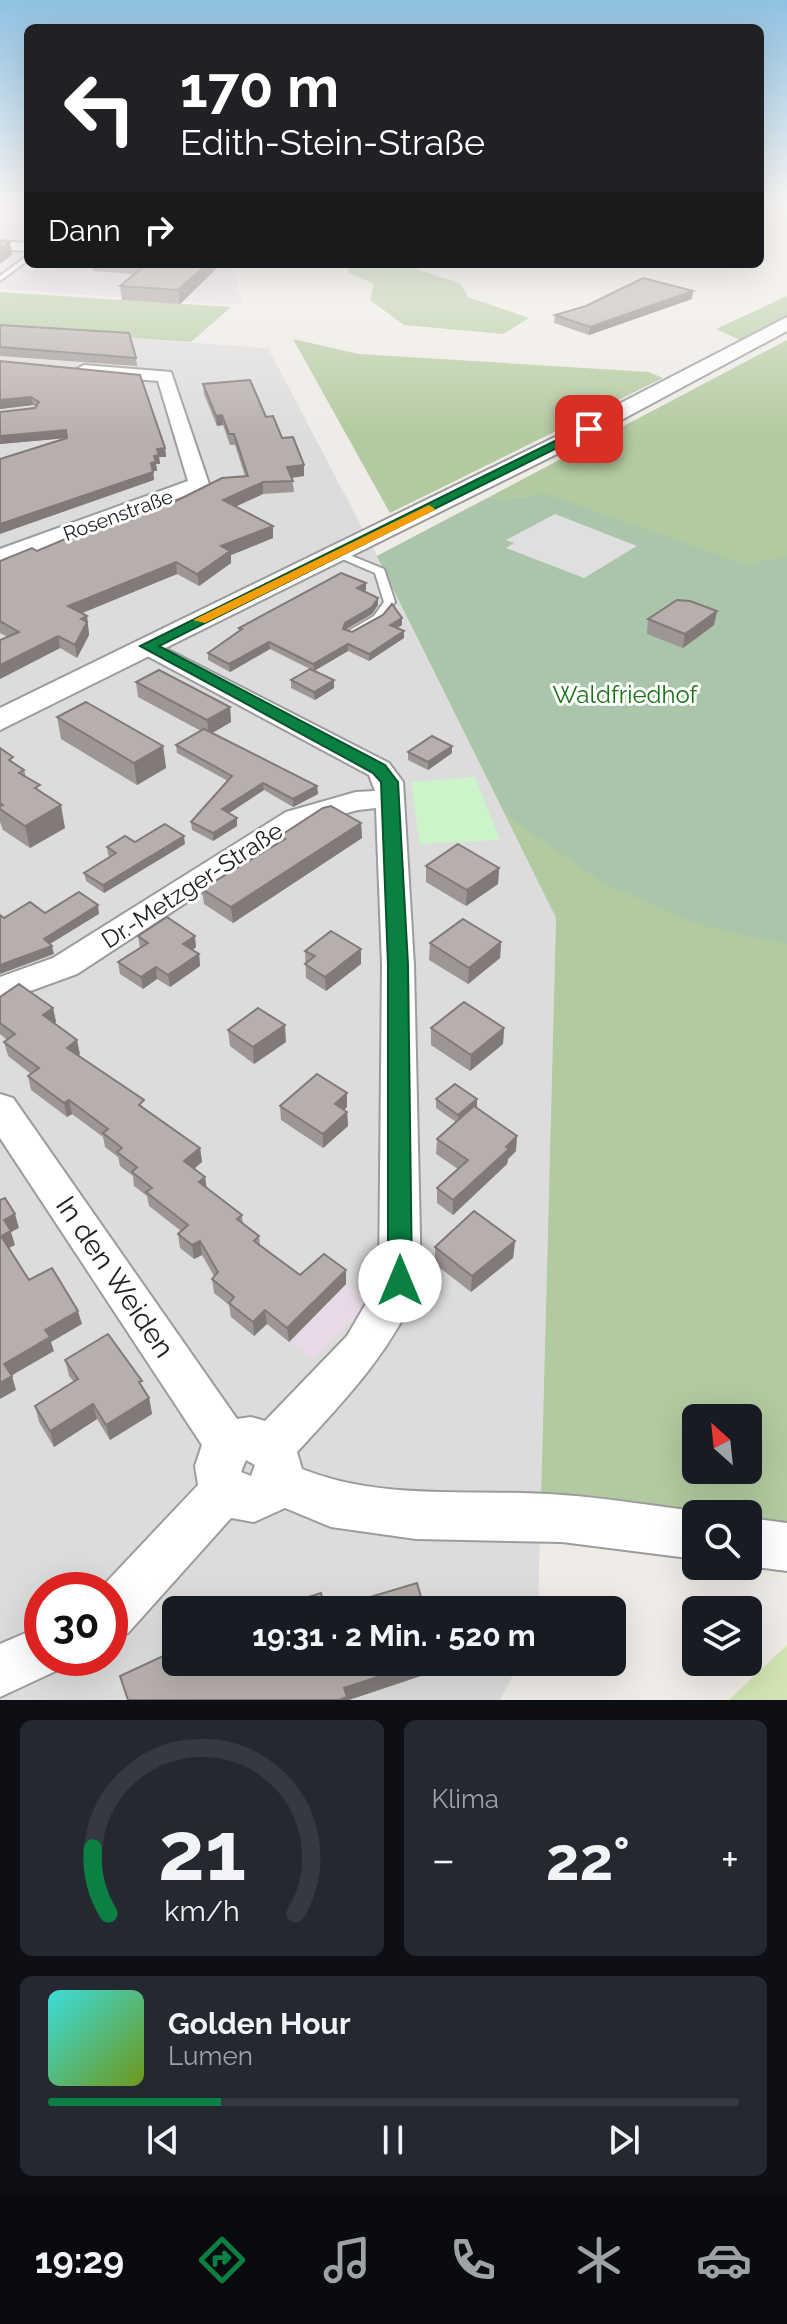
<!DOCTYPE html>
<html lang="de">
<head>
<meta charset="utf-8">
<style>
  :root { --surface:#171b24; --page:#242831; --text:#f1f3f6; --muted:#9ea1a6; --line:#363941; --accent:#0b8043 }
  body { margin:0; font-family:Raleway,sans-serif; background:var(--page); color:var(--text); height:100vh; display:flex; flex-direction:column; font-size:30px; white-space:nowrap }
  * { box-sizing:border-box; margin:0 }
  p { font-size:26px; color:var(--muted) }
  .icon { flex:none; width:44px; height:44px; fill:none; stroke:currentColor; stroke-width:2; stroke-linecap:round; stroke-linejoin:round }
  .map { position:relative; height:1700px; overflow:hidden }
  .drawer { display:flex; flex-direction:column; gap:20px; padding:20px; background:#0d0f14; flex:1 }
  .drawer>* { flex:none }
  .hud { position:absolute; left:24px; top:24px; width:740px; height:244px; border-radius:12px; box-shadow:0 8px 32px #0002; background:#202124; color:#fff; overflow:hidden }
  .needle { width:52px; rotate:333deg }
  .controls { position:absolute; left:682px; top:1404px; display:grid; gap:16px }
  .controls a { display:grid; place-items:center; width:80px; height:80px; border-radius:12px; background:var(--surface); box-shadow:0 8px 32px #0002; font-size:40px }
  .speed { position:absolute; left:24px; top:1572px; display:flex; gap:16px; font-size:40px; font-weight:700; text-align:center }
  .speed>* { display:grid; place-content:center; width:104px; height:104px; border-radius:50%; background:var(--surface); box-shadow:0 8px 32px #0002; line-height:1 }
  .speed .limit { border:12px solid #d22; background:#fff; color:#111 }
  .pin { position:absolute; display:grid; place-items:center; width:68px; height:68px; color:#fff; margin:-34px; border-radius:16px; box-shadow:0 4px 12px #0006 }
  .me { position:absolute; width:88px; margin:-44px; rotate:0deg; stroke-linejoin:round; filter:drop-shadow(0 0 6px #0008) }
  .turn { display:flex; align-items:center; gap:28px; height:168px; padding:0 24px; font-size:36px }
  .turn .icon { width:104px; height:104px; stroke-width:2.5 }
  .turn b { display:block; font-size:56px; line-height:68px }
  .then { display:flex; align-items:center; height:76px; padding:0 24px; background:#0003; gap:16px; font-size:30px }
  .big { font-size:60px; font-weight:700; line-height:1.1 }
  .drawer .widget { flex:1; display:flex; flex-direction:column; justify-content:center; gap:12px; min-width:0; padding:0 28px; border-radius:12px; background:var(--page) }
  .drawer .dial { align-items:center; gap:0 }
  .dial svg { height:208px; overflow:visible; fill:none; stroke:var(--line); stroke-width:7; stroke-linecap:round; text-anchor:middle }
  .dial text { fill:var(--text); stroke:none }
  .song { display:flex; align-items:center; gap:24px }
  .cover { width:96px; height:96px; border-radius:12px; background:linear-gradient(135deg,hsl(180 70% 55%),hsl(80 70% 35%)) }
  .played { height:8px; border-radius:4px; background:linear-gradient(90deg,var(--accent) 25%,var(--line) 25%) }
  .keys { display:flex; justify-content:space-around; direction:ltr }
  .heat { display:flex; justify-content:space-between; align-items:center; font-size:44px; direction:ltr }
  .drawer .tiles { flex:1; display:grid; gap:20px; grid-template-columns:1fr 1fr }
  .widget:last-child { grid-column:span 2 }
  .trip { position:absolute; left:162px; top:1596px; width:464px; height:80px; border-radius:12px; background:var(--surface); box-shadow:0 8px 32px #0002; font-weight:700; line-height:80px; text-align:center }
  .tabs { display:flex; height:128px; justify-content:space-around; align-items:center; background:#090b0e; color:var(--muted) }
  .tabs .icon { width:56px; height:56px }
  .tabs .selected { color:var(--accent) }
  .tabs b { font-size:36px; color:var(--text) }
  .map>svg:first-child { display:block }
  .residential { fill:#dddcdc; fill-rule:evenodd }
  .industrial { fill:#e7d9e7 }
  .grass { fill:#d1e4b2 }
  .forest { fill:#b2ca9f; fill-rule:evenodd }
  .cemetery { fill:#aac5aa }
  .park { fill:#cbf4c8 }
  .parking { fill:#dfdfdf }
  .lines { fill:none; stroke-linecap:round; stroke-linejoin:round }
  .service-casing { stroke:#9c9c9c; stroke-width:4 }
  .minor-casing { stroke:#9c9c9c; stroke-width:4 }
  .tertiary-casing { stroke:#9c9c9c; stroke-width:4 }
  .service { fill:#fff; fill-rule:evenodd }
  .minor { fill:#fff; fill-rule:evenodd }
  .tertiary { fill:#fff; fill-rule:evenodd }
  .wall { fill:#9e9694 }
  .shaded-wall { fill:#817a78 }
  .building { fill:#b8afac; stroke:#817a78; stroke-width:2 }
  .route { fill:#0b8043; stroke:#07532c; stroke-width:2 }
  .slow { fill:#f59e0b }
  .labels { text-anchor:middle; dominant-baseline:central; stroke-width:6; stroke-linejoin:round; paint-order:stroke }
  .far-street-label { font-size:20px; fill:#1f1f1f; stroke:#fff }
  .park-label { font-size:24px; fill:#1c7317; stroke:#fff }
  .street-label { font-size:24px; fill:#1f1f1f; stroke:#fff }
  .near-street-label { font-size:28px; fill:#1f1f1f; stroke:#fff }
</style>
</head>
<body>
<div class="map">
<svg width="787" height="1700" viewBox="0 0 787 1700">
  <rect width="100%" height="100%" fill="#efebe6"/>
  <path class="residential" d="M0 329 268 348 377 556 556 918 538 1610H176V1662H520L500 1700H0ZM42 1590H110V1658H42Z"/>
  <g class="industrial">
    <path d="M0 201H28V264H233L242 305 0 289Z"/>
    <path d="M324 1268 372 1301 313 1359 267 1324Z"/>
  </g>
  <path class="grass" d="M787 1645V1700H729Z"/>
  <g class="forest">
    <path d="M349 264H400L460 283 468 297 529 318 503 334 404 325 370 300 374 284 348 272Z"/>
    <path d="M0 292 231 307 191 342 0 329Z"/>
    <path d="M787 296V318L742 341 716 329Z"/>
    <path d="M293 339 359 354 649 372 663 378 390 513Z"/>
    <path d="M787 340V1524L748 1520V1514H696L541 1499 556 918 377 556ZM696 1418H748V1470H696Z"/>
  </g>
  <path class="cemetery" d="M541 492 750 566 758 561 787 557V944L702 926 603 883 506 815 377 556 487 499 527 498Z"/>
  <path class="park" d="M475 777 500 840 420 844 411 782Z"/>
  <path class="parking" d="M555 514 637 546 584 578 506 548 514 543 506 540Z"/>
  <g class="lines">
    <defs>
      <g id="service">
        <path d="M28 255V260L0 281V276Z"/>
        <path d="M337 550 384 569 395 602 382 620 351 637 345 634 347 632 374 616 384 602 375 573 333 555V551Z"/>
      </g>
      <g id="minor">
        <path d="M0 241 28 243V251L0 249Z"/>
        <path d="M84 365 171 372 209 484 206 488 0 564V549L188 481 158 381 78 374 75 370Z"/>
        <path d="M147 639 389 763 403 782 414 965 421 1281C393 1350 347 1398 297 1452L302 1469C385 1502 475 1488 562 1495 607 1498 652 1506 696 1511L703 1514H696V1559L562 1542 416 1539 331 1527 285 1508 254 1522 231 1518 128 1633 110 1640V1590H99L198 1485 195 1466 202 1445 0 1138V1094L13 1098 237 1419 251 1417 265 1421 347 1336 379 1281 382 965 376 808 358 810 306 824 77 974 0 1002V977L53 958 286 812 356 792 375 791 369 775 138 651 135 646 138 641ZM246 1460 255 1465 251 1476 241 1472Z"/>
        <path d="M748 1518 787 1523V1571L748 1566Z"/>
        <path d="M42 1626V1658H64L60 1669 0 1697V1644Z"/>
      </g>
      <path id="tertiary" d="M787 317V331L571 447 0 730V708L555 437Z"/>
    </defs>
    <use href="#service" class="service-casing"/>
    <use href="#minor" class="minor-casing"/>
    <use href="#tertiary" class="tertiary-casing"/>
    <use href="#service" class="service"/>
    <use href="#minor" class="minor"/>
    <use href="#tertiary" class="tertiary"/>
  </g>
  <g class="wall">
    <path d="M92 264H221L180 304 122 300 120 286 135 274 93 271Z"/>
    <path d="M692 299 589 335 554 323 555 315Z"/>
    <path d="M0 325 136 358 137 366 0 356Z"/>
    <path d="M0 361 165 448 166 457H159L160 464H156L157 471H153L154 480 67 438 0 444V412L35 407 33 405 0 409Z"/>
    <path d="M203 384 266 417 282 438 304 476 292 478 294 492 263 494 236 506 273 538 231 555V563L199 586 177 574 82 613 87 616 89 635 77 658 60 648 0 679V640L8 637 0 633V561L37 551 245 476 235 445H230L223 425 217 426 204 394Z"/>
    <path d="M366 583V590L364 591 378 605 372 614 345 630 352 632 402 618V625L397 628 404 638 369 661 348 651 314 671 334 680V688L315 700 291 688V680L310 669 270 649 230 672 208 660V653L239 631V628Z"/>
    <path d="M717 611 714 625 683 648 647 634 648 619Z"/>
    <path d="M136 682 230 707 231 722 212 733 317 786 318 794 293 807 264 790 229 813 237 818V826L213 841 192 830 191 822 228 781 177 753 176 745 201 731 138 697Z"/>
    <path d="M57 717 163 746 166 768 137 785 61 739Z"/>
    <path d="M0 748 15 764 24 770 26 777 41 792 65 828 30 848 3 830 0 822Z"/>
    <path d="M408 752 452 753 428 770 408 760Z"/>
    <path d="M361 823 362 838 233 923 204 904 202 889 281 841 280 836Z"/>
    <path d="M135 842 185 844 104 893 86 881 84 873 111 857 108 855 107 847Z"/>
    <path d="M426 866 499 868 498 884 466 906 426 882Z"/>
    <path d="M138 936 196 947 193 950 199 954 200 966 170 987 157 979 143 989 120 974 118 962 140 948Z"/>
    <path d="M501 942 500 958 468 984 429 960 430 943Z"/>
    <path d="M305 951 361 964 326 991 306 978Z"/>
    <path d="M0 997 53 1008 56 1022 54 1023 80 1054 78 1055 146 1109 200 1148 202 1162 194 1169 205 1177 206 1188 242 1215 243 1224 259 1236 260 1245 300 1275 346 1270V1284L289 1342 267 1324 254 1336 231 1317 229 1305 214 1293 212 1279 214 1276 202 1255 194 1259 180 1248 178 1234 181 1231 149 1206 147 1196 134 1186 133 1176 120 1166 118 1157 105 1147 103 1137 72 1114 67 1117 31 1090 28 1076 31 1074 8 1056 4 1042 7 1040 0 1034Z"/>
    <path d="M431 1028H504L503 1044 470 1071 431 1045Z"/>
    <path d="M228 1030 286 1042 254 1064 230 1046Z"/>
    <path d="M347 1093V1107L344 1110 347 1112 348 1126 323 1148 281 1120 280 1106Z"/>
    <path d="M436 1099 477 1107 516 1151 508 1159 507 1164 453 1215 437 1203V1188L458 1169 436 1154 437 1139 456 1122 436 1108Z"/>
    <path d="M515 1241 513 1258 471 1292 435 1264V1247Z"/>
    <path d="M65 1360 143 1389 149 1398 152 1414 110 1440 97 1419 54 1447 39 1422 35 1406 74 1382 69 1376Z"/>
  </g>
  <g class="shaded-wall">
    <path d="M10 242 12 255 0 264V249Z"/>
    <path d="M207 264H221L180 304 178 290Z"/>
    <path d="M693 291 692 299 589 335 590 327Z"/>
    <path d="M31 397 33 405 0 409V400Z"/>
    <path d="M222 415 223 425 217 426 216 416Z"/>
    <path d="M66 430 67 438 0 444V436Z"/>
    <path d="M165 448 166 457H159L160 464H156L157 471H152L151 463 157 449Z"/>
    <path d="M304 465V476L288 478 287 467Z"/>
    <path d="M153 472 154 480 0 534V524Z"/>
    <path d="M263 482V494L224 512 223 500Z"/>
    <path d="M273 526V538L231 555V563L199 586 197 574 221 546Z"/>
    <path d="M176 562 177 574 70 618 68 606Z"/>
    <path d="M366 583V590L357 595V588Z"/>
    <path d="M378 598V605L372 614 345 630 343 629 345 623Z"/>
    <path d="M717 611 714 625 683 648 685 634Z"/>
    <path d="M87 616 89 635 77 658 75 645 81 619Z"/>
    <path d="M402 618V625L390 632V625Z"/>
    <path d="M404 631V638L369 661V654Z"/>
    <path d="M58 636 60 648 0 679V665Z"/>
    <path d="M269 642 270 649 230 672 229 664Z"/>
    <path d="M348 644V651L314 671 313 664Z"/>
    <path d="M334 680V688L315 700 314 692Z"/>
    <path d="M230 707 231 722 209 735 207 720Z"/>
    <path d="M163 746 166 768 137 785 134 763Z"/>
    <path d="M452 746V753L428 770V762Z"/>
    <path d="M263 783 264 790 223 817 222 809Z"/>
    <path d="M317 786 318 794 293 807V799Z"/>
    <path d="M61 805 65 828 30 848 25 826Z"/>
    <path d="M237 818V826L213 841V833Z"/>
    <path d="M361 823 362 838 233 923 231 907Z"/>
    <path d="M184 836 185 844 104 893 103 885Z"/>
    <path d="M499 868 498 884 466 906 467 890Z"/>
    <path d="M98 905 99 914 45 947 44 939Z"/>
    <path d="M195 936 196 947 185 955 183 944Z"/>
    <path d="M501 942 500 958 468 984 469 968Z"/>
    <path d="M52 946 54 954 0 974V965Z"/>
    <path d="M361 949V964L326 991 325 977Z"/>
    <path d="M199 954 200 966 170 987 168 975Z"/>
    <path d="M156 967 157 979 143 989 141 977Z"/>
    <path d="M53 1008 56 1022 46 1029 43 1015Z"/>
    <path d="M285 1025 286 1042 254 1064 253 1047Z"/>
    <path d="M504 1028 503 1044 470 1071 471 1055Z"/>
    <path d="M77 1040 80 1054 70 1062 67 1048Z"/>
    <path d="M347 1093V1107L335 1118V1104Z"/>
    <path d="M477 1099V1107L458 1123V1115Z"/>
    <path d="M69 1100 72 1114 67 1117 64 1103Z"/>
    <path d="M347 1112 348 1126 323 1148V1134Z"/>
    <path d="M517 1136 516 1151 508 1159 507 1164 453 1215V1200Z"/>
    <path d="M200 1148 202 1162 186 1175 184 1161Z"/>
    <path d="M205 1177 207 1191 199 1182Z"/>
    <path d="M15 1214 19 1228 11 1232 15 1245 5 1250 1 1236 4 1220Z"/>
    <path d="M200 1241 202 1255 194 1259 192 1245Z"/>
    <path d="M515 1241 513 1258 471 1292 472 1276Z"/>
    <path d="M346 1270V1284L289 1342 287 1328Z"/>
    <path d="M265 1310 267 1324 254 1336 253 1322Z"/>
    <path d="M78 1311 82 1324 51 1342 54 1351 9 1377 4 1364 45 1330Z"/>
    <path d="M12 1376 16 1390 0 1399V1383Z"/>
    <path d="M149 1398 152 1414 110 1440 106 1425Z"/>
    <path d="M93 1404 97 1419 54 1447 50 1431Z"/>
    <path d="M424 1662H439V1670L349 1700H339L344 1688Z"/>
  </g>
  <g class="building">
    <path d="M0 241 10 242 0 249Z"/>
    <path d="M147 264H207L178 290 120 286Z"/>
    <path d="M643 278 693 291 590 327 555 315 586 306Z"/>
    <path d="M0 325 129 333 136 358 0 347Z"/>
    <path d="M0 361 140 375 165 448 157 449 159 455 154 456 156 462 151 463 153 472 0 524V459L67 438 66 430 0 436V412L35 408 39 402 31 397 0 400Z"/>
    <path d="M250 380 266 417 273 416 282 438 293 437 304 465 287 467 293 481 263 482 223 500 273 526 221 546 230 551 197 574 176 562 68 606 87 616 81 619 87 622 75 645 58 636 0 665V640L19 632 0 621V561L32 548 37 551 167 496 176 501 222 478 248 476 234 434H229L222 415 216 416 203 384Z"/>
    <path d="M341 573 366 583 357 588 378 598 372 607 345 623 343 629 352 632 383 615 392 604 402 618 390 625 404 631 369 654 348 644 313 664 269 642 229 664 208 653 242 629 239 628Z"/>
    <path d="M677 600 690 601 717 611 685 634 648 619Z"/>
    <path d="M310 669 334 680 314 692 291 680Z"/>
    <path d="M159 670 230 707 207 720 136 682Z"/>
    <path d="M86 702 163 746 134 763 57 717Z"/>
    <path d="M204 729 317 786 293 799 263 783 222 809 237 818 213 833 191 822 232 776 176 745Z"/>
    <path d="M432 736 452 746 428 762 408 752Z"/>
    <path d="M0 748 13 757 9 760 24 770 19 773 40 785 35 788 61 805 25 826 0 809V806L3 805 0 803Z"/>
    <path d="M331 806 361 823 231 907 202 889 285 839 280 836 323 808Z"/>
    <path d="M165 824 184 836 103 885 84 873 116 853 107 847 125 836 135 842Z"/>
    <path d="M458 844 499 868 467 890 426 866Z"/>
    <path d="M79 892 98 905 44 939 52 946 0 965V915L4 918 30 902 45 913Z"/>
    <path d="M167 917 195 936 183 944 199 954 168 975 156 967 141 977 118 962 148 943 138 936Z"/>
    <path d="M463 919 501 942 469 968 430 943Z"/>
    <path d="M331 931 361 949 325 977 305 964 315 956 305 951Z"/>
    <path d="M19 984 53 1008 43 1015 77 1040 67 1048 144 1100 139 1105 200 1148 184 1161 205 1177 199 1182 242 1215 237 1219 259 1236 254 1241 300 1275 324 1254 346 1270 287 1328 265 1310 253 1322 229 1303 234 1297 212 1279 218 1272 200 1241 192 1245 178 1234 188 1225 146 1192 152 1188 132 1172 137 1167 117 1152 122 1148 103 1133 108 1129 69 1100 64 1103 28 1076 39 1068 4 1042 15 1034 0 1023V997Z"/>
    <path d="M464 1002 504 1028 471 1055 431 1028Z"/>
    <path d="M258 1008 285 1025 253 1047 228 1030Z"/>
    <path d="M317 1074 347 1093 335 1104 347 1112 323 1134 280 1106Z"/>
    <path d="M455 1084 477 1099 458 1115 436 1099Z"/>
    <path d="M474 1106 517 1136 506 1147 509 1149 453 1200 437 1188 468 1160 437 1139Z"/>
    <path d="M5 1198 15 1214 4 1220 11 1231 1 1236 29 1280 52 1268 78 1311 45 1330 50 1337 4 1364 12 1376 0 1383V1200Z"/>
    <path d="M474 1211 515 1241 472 1276 435 1247Z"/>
    <path d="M108 1334 142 1381 139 1382 149 1398 106 1425 93 1404 50 1431 35 1406 78 1379 65 1360Z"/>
    <path d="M417 1583 423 1604 430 1607 431 1610H327Z"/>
    <path d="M321 1593 325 1610H267Z"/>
    <path d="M176 1650V1662H209L212 1673 248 1662H424L344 1688 347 1697 339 1700H128L120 1676Z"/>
  </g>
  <linearGradient id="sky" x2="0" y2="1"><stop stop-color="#8fc1e2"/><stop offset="0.46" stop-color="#f8f6f4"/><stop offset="1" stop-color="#f8f6f4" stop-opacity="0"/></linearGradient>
  <rect width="787" height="439" fill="url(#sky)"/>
  <path class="route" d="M585 426 595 429 159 646 385 765 398 782 408 965 412 1281 409 1289 400 1292 391 1289 388 1281V965L381 782 373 773 140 646Z"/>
  <path class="slow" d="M429 505 435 509 433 511 205 623 193 620Z"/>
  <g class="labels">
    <g class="far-street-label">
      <text transform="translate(118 515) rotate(-20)">Rosenstraße</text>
    </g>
    <g class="park-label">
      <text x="625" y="694">Waldfriedhof</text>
    </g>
    <g class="street-label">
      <text transform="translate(192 885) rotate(-33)">Dr.-Metzger-Straße</text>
    </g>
    <g class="near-street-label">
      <text transform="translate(115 1277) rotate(56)">In den Weiden</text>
    </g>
  </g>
</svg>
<div class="controls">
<a><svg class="needle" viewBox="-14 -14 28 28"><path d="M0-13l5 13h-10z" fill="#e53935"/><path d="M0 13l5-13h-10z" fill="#9ea1a6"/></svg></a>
<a><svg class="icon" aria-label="search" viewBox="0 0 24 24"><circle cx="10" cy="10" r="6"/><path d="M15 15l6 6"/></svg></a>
<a><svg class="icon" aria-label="layers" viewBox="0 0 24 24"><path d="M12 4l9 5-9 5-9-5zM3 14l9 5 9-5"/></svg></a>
</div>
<div class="speed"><div class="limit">30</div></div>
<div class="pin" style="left:589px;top:429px;background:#d93025"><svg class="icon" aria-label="arrive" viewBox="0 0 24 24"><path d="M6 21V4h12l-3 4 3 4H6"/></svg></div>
<svg class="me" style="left:400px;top:1281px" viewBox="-20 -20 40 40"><circle r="19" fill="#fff"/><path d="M0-13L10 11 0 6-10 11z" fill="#0b8043"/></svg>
<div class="trip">19:31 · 2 Min. · 520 m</div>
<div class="hud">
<div class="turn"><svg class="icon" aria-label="left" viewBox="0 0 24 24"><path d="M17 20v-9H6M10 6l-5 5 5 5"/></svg><div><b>170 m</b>Edith-Stein-Straße</div></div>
<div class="then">Dann<svg class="icon" aria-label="right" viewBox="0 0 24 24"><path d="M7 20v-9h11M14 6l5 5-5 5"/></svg></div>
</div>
</div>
<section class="drawer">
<div class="tiles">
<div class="widget dial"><svg viewBox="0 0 100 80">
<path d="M14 69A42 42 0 1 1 86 69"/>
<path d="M14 69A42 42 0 0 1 8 44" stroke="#0b8043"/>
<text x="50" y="56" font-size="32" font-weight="700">21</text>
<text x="50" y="72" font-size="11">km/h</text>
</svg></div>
<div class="widget"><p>Klima</p>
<div class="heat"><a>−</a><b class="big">22°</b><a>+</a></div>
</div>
<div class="widget">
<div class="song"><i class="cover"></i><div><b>Golden Hour</b><p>Lumen</p></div></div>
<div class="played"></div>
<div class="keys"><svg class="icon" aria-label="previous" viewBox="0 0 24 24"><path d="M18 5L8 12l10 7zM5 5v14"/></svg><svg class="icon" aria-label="pause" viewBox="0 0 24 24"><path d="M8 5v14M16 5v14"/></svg><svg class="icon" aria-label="next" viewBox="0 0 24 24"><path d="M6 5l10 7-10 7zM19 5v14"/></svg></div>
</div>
</div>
</section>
<nav class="tabs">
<b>19:29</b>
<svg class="icon selected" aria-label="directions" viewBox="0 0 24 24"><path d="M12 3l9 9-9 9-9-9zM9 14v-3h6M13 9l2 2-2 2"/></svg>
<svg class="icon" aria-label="music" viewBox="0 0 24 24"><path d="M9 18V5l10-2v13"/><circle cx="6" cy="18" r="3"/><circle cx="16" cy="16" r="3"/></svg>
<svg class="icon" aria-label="phone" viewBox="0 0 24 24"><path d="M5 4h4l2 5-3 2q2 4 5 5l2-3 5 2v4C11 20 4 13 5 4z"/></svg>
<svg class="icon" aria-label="climate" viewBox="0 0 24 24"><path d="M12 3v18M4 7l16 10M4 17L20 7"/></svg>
<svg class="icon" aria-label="car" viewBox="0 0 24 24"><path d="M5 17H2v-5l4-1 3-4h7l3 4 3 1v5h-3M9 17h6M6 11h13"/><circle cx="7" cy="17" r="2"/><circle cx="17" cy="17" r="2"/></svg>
</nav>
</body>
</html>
